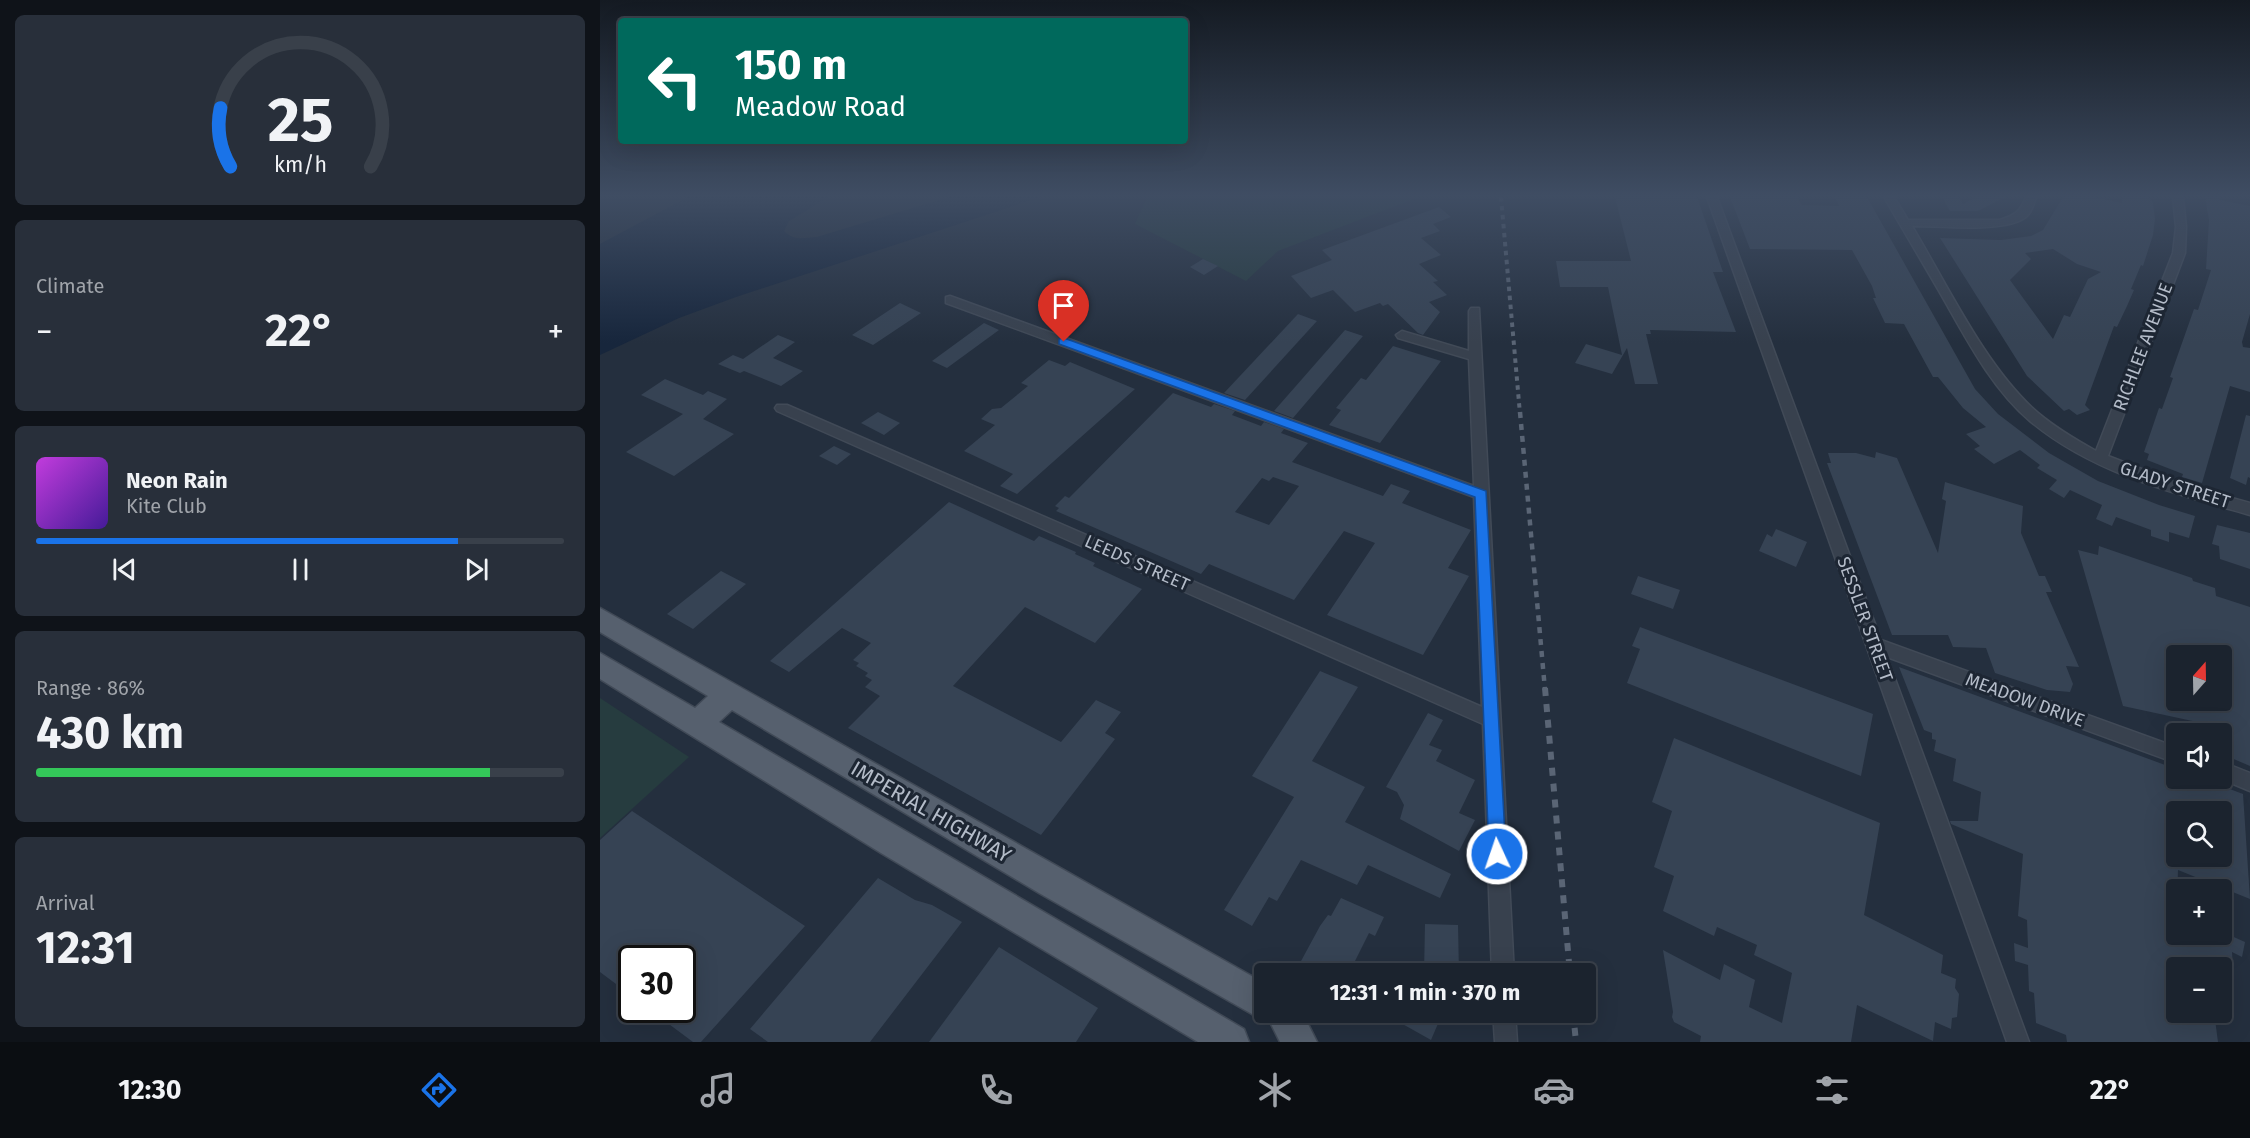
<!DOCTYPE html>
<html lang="en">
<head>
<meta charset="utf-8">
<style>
  :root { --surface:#1b232e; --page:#282f3a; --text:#f1f3f6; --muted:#a0a4aa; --line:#39404a; --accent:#1a73e8 }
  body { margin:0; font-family:"Fira Sans",sans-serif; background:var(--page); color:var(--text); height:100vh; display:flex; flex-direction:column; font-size:22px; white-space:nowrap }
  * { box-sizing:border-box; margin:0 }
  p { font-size:20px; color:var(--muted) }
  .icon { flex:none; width:33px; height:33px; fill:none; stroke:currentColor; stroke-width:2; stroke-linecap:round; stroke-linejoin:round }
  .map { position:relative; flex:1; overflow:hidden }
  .details { display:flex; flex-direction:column; gap:15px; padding:15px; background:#0f1319; width:600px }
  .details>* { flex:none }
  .banner { position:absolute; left:18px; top:18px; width:570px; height:126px; border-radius:6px; box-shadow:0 6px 24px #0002,0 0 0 2px var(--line); background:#00695c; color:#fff; overflow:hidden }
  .needle { width:39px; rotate:20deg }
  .controls { position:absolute; left:1566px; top:645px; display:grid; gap:12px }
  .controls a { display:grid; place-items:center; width:66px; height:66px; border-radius:6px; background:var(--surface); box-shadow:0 6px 24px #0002,0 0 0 2px var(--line); font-size:30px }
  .speed { position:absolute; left:18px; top:945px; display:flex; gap:12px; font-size:30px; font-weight:700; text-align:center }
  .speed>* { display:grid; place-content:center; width:78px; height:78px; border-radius:50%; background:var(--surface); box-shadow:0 6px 24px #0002,0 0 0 2px var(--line); line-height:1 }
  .speed .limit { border:3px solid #111; border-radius:9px; background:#fff; color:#111 }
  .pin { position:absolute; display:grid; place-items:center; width:51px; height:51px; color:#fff; margin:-62px -26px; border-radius:50% 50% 50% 0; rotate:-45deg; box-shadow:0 0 6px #0007 }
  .pin .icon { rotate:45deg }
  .me { position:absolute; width:66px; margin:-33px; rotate:357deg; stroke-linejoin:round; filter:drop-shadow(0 0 4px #0008) }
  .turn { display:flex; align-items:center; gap:21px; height:126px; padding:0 18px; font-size:27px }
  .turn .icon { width:78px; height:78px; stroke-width:2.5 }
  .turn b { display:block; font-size:42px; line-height:51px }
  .big { font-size:45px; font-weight:700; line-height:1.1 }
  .details .card { flex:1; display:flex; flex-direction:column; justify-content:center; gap:9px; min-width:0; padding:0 21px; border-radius:9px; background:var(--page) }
  .details .dial { align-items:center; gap:0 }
  .dial svg { height:156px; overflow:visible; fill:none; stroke:var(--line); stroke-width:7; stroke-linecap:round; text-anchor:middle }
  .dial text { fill:var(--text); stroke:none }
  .song { display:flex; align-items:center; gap:18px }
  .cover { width:72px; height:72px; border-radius:9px; background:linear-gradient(135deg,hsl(290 70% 55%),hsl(260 70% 35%)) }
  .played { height:6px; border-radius:3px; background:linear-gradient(90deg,var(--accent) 80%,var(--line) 80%) }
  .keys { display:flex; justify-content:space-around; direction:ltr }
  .heat { display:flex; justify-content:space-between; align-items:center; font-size:33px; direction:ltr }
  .charge { height:9px; border-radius:4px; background:linear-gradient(90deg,#34c759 86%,var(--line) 0) }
  .trip { position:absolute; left:654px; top:963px; width:342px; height:60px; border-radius:6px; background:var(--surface); box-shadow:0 6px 24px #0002,0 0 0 2px var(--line); font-weight:700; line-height:60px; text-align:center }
  .menu { display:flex; height:96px; justify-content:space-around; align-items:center; background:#0b0e12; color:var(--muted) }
  .menu .icon { width:42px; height:42px }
  .menu .current { color:var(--accent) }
  .menu b { font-size:27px; color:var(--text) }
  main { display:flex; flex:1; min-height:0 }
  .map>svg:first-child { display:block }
  .green { fill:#263c3f }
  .water { fill:#17263c }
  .building { fill:#364354; fill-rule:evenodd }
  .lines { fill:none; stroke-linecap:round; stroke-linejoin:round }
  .minor-casing { stroke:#414a57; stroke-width:3 }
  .primary-casing { stroke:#414a57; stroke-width:3 }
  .minor { fill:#38414e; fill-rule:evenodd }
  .primary { fill:#56606e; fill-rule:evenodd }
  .rail-far2 { stroke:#5a6575; stroke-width:4; stroke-dasharray:4.5 4.5; stroke-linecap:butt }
  .rail-far1 { stroke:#5a6575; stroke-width:4.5; stroke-dasharray:6 6; stroke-linecap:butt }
  .rail { stroke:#5a6575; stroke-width:6; stroke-dasharray:8 8; stroke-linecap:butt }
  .route { fill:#1a73e8; stroke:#114b97; stroke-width:1.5 }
  .labels { text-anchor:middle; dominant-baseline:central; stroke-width:6; stroke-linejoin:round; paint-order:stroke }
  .street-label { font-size:18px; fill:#b4bcc9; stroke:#1d2633 }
  .near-street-label { font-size:21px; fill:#b4bcc9; stroke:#1d2633 }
</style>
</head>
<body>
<main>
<section class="details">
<div class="card dial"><svg viewBox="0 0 100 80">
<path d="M14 69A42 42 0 1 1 86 69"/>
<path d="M14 69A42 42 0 0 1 9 39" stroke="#1a73e8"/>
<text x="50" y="56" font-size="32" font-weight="700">25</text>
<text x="50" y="72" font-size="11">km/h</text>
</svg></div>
<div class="card"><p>Climate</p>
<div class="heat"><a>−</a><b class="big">22°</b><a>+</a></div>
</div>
<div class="card">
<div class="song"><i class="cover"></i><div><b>Neon Rain</b><p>Kite Club</p></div></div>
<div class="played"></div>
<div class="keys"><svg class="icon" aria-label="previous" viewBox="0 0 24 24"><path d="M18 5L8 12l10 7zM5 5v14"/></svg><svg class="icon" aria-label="pause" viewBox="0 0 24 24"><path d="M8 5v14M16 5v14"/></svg><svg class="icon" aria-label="next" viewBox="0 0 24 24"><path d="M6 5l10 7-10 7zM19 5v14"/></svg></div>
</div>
<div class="card"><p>Range · 86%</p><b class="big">430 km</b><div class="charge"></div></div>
<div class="card"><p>Arrival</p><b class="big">12:31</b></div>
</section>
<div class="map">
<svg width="1650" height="1042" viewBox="0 0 1650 1042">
  <rect width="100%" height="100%" fill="#242f3e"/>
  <g class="green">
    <path d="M547 197H819L678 251 646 281 535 224Z"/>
    <path d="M0 698 89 757 0 838Z"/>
  </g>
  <path class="water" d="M88 197H229L189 221 184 231C193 241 204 238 217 237L349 197H441L136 297 79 318 0 355V244Z"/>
  <g class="building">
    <path d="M1015 197H1097L1123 272H1113L1136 332 1050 330 1051 334H1046L1058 384H1035L1027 348 1012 374 975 363 986 344 1022 355 1008 287H960L956 261H1031Z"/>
    <path d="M1130 197H1197L1202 205 1239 206 1235 197H1267L1375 389 1398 414 1449 453 1498 481 1559 505 1595 516 1589 538 1569 532V542L1551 536V530L1516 517 1512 526 1496 519 1502 505 1470 490 1464 498 1449 489 1457 480 1437 468 1440 465 1420 450 1394 464 1374 449 1380 446 1366 434 1386 427 1363 408 1338 377H1333L1304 324 1285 323 1273 298H1276L1272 286 1252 250 1150 249Z"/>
    <path d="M1342 197H1359L1363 204 1376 197H1405L1378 211H1350Z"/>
    <path d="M1463 197H1494L1522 203V197H1549L1553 203 1555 219 1553 235 1543 266 1541 265 1531 289 1534 290 1527 306 1517 327 1514 326 1485 405 1490 410 1477 415 1469 409 1464 411 1427 376 1340 238 1401 240 1431 236 1443 230ZM1453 249 1477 264 1501 272 1488 279 1470 317 1464 315 1453 339 1410 280 1431 259 1425 253Z"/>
    <path d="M1605 197H1619L1620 200 1650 206V314L1642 342 1643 347 1650 348V392L1630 386 1602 483 1582 477 1583 474 1547 460 1549 454 1544 452 1559 408 1562 409 1573 378 1570 377 1594 309 1598 310 1611 270 1606 269 1609 220Z"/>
    <path d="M839 207 851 217 833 224 840 231 821 238 841 255 819 264 838 281 833 282 847 295 829 302 840 312 823 335 818 333 788 304 783 306 780 303 755 312 733 290 711 298 691 276 732 260 722 250Z"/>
    <path d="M603 259 618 266 604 275 590 267Z"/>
    <path d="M300 303 321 313 273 345 252 335Z"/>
    <path d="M698 314 717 321 645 400 624 393Z"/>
    <path d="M384 323 399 330 347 368 332 361Z"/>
    <path d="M745 330 763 336 693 418 674 411Z"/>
    <path d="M178 335 195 342 173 358 203 371 181 386 144 371 140 373 118 364 133 355 143 359Z"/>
    <path d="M793 346 841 361 780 443 729 425 741 410 736 408 761 378 766 380Z"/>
    <path d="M449 360 465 366 470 362 535 389 417 494 400 486 413 474 364 451 395 425 381 419 392 409 401 408 428 386 421 383Z"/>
    <path d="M65 379 103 395 108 391 127 399 103 419 134 434 74 476 26 452 83 414 41 395Z"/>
    <path d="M573 393 611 407 614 404 635 411 632 415 661 426 664 422 684 429 681 433 708 443 692 462 783 496 791 484 810 491 802 503 871 530 848 568 869 576 823 655 727 615 775 543 744 531 694 600 609 564 601 574 456 511 459 508 455 506 465 496 469 498ZM673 477 699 486 669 525 635 512 662 478 669 481Z"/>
    <path d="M278 412 300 423 284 435 261 423Z"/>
    <path d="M1646 415 1650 416V478L1648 477 1646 485 1630 478Z"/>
    <path d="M234 446 251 454 237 465 219 456Z"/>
    <path d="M1276 452 1297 458 1338 553 1346 501 1342 499 1345 482 1423 506 1421 533 1439 576H1445L1452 592H1446L1479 667 1466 666 1473 684 1470 692 1447 690 1395 673 1386 648 1353 647 1348 635H1292L1227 463H1231L1228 453H1256L1275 458Z"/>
    <path d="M349 502 434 541 439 536 476 552 475 554 495 563 493 566 542 589 495 643 425 607 353 686 461 742 496 700 521 712 505 733 515 739 441 835 248 728 280 696 265 687 272 680 265 676 268 673 256 666 259 663 253 660 271 643 242 628 189 672 170 661Z"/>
    <path d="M1617 525 1650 533V569L1620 559 1619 546 1612 544Z"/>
    <path d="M1176 529 1207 542 1196 567 1159 551 1167 534 1172 537Z"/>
    <path d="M1499 546 1592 578 1593 581 1615 588 1616 596 1650 607V766L1622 754V734H1600L1597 722 1523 706 1478 550 1498 555ZM1576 656H1622V700H1576Z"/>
    <path d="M121 571 146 584 93 629 67 614Z"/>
    <path d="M1038 576 1080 590 1073 609 1031 594Z"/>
    <path d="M1040 627 1273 714 1261 776 1027 683 1040 649 1032 646Z"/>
    <path d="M1299 667 1576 769V778H1601L1643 794 1650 899 1578 870 1576 934H1627L1645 942 1642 957 1632 952 1633 968H1576V1012H1614L1618 1042H1467L1466 1035 1436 1023 1434 993 1429 991 1428 965 1415 961 1414 943 1428 948 1427 920 1418 916 1423 854 1351 824 1350 821H1378L1381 792 1353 781 1356 759 1334 751 1336 740 1332 739V733L1324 730ZM1576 812H1622V856H1576Z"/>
    <path d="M720 671 758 687 712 761 765 787 745 822 851 874 840 898 768 865 757 885 701 860 677 901 669 897 652 926 624 910 694 797 652 776Z"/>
    <path d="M828 713 843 720 829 745 842 750 836 761 875 780 859 813 875 820 859 851 800 819 804 805 797 792 786 787Z"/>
    <path d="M1074 738 1280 823 1264 915 1343 955 1341 973 1356 979 1355 988 1359 994 1357 1017 1352 1018 1351 1029 1335 1022 1333 1041 1257 1005 1251 1042H1100L1101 1036 1074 1022 1072 1017 1073 1012 1063 950 1120 980 1124 964 1155 980 1149 1007 1182 1023 1192 973 1154 955 1157 945 1117 927 1114 936 1063 911 1074 876 1054 867 1072 811 1052 802Z"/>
    <path d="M32 811 205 926 101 1042H93L50 1010H82V958H32V996L0 972V840Z"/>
    <path d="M278 878 315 900 332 905 362 922 270 1042H168L150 1029Z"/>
    <path d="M741 898 784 917 775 936 769 933 754 963 750 965 746 974H694L720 926 728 915 731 916Z"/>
    <path d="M825 924 858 925 859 974H824Z"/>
    <path d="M399 947 498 1008 476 1042H329Z"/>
    <path d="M804 1012H843L831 1040 799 1022Z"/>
  </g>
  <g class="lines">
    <defs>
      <g id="minor">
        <path d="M1107 197H1117L1281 640 1576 747V763L1287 657 1429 1042H1407Z"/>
        <path d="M1284 197H1294L1308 220H1400C1415 215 1420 212 1426 197H1436C1433 206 1431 216 1421 220 1399 232 1339 226 1312 226 1348 286 1386 368 1438 413 1456 428 1476 440 1496 451L1573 253 1576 227 1573 197H1583L1586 227 1585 253 1508 456 1575 482 1650 503V515C1573 493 1492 473 1430 421 1390 387 1365 336 1339 291 1321 260 1302 228 1284 197Z"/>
        <path d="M350 296 874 486 869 359 798 338 796 335 802 331 869 351V311L871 308H879L914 974H892L883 724 177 411 175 408 177 405H187L882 707 874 497 346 303V297Z"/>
        <path d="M1622 762 1650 773V791L1619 778H1622Z"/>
        <path d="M893 1012H915L917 1042H895Z"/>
      </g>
      <path id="primary" d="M0 608 664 983V1012H702L717 1042H680L668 1018 664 1019 652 1014 439 893 132 710 119 722 644 1029 649 1042H598L281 853 0 679V653L95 708 108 696 0 632Z"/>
    </defs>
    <use href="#minor" class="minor-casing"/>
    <use href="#primary" class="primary-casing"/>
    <use href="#minor" class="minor"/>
    <use href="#primary" class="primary"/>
    <path class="rail-far2" d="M901 197 920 414"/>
    <path class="rail-far1" d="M920 412 945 690"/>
    <g class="rail">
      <path d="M945 688 970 974"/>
      <path d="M973 1012 976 1042"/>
    </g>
  </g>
  <linearGradient id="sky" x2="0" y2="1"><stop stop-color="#141a22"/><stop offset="0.57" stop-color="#3f4d63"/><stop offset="1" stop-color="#3f4d63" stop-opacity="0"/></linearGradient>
  <rect width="1650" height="343" fill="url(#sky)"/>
  <path class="route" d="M464 338 886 491 906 854 904 860 897 863 891 860 889 854 875 497 459 344V339Z"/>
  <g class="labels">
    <g class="street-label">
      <text transform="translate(1543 347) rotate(-69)">RICHLEE AVENUE</text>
      <text transform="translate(1575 485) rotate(18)">GLADY STREET</text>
      <text transform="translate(537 563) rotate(24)">LEEDS STREET</text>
      <text transform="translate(1265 619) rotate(70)">SESSLER STREET</text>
      <text transform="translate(1425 700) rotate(20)">MEADOW DRIVE</text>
    </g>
    <g class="near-street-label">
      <text transform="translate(331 812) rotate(30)">IMPERIAL HIGHWAY</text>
    </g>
  </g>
</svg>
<div class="controls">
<a><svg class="needle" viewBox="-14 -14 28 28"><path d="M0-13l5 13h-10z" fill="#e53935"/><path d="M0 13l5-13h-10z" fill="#a0a4aa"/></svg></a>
<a><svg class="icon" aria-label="sound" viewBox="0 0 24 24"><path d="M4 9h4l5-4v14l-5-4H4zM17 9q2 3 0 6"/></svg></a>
<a><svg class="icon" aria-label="search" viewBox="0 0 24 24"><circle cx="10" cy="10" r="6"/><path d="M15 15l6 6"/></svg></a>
<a>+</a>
<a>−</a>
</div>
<div class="speed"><div class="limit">30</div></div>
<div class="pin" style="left:464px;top:342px;background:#d93025"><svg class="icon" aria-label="arrive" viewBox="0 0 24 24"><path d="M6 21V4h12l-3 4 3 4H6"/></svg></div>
<svg class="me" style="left:897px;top:854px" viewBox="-20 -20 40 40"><circle r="17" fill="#1a73e8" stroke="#fff" stroke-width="3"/><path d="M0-11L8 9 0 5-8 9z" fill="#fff"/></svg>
<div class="trip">12:31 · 1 min · 370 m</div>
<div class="banner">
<div class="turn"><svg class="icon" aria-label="left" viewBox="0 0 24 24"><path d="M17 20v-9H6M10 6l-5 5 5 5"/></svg><div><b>150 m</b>Meadow Road</div></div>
</div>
</div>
</main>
<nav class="menu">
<b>12:30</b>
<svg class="icon current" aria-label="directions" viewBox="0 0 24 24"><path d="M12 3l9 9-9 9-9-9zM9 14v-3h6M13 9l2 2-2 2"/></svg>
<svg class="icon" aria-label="music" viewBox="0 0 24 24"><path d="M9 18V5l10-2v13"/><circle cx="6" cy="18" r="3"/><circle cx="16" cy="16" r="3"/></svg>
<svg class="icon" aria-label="phone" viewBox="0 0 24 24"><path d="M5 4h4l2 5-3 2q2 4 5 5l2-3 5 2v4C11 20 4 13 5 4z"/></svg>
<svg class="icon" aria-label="climate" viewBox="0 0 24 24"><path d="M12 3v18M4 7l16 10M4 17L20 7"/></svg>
<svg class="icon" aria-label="car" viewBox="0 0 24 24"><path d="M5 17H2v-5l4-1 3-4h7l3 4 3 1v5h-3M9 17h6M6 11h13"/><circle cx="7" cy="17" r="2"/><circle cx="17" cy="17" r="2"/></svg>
<svg class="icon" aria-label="filters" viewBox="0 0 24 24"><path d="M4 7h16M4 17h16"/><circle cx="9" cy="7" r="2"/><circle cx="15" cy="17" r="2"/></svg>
<b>22°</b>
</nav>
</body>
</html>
